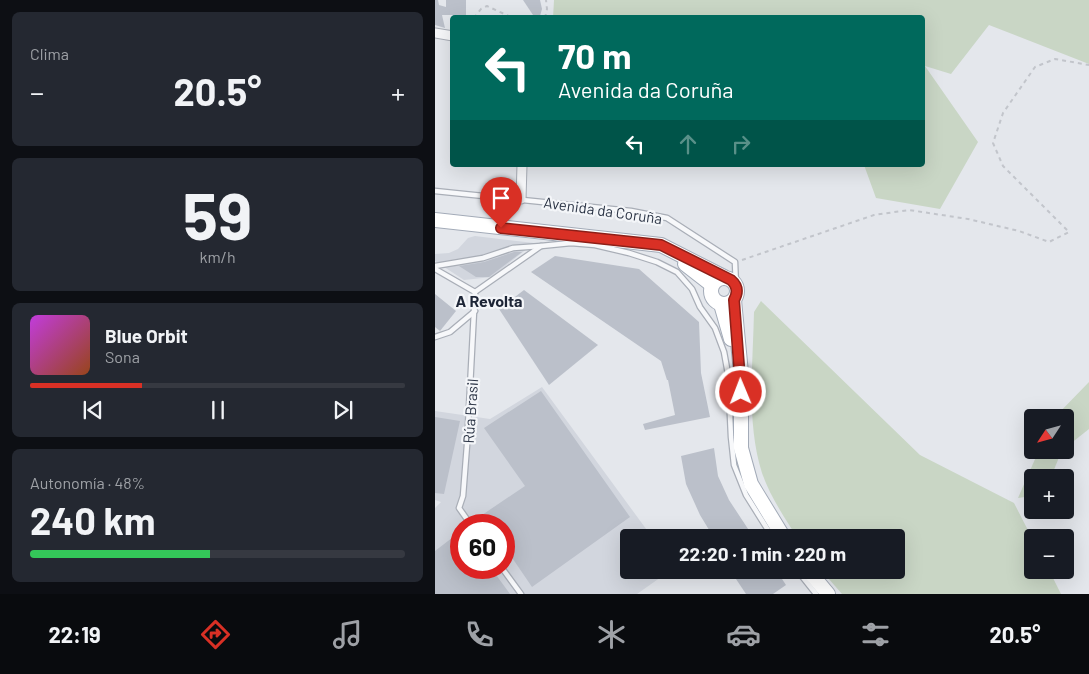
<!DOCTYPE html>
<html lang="es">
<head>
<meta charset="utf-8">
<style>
  :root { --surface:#171b24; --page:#242831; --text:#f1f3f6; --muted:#9ea1a6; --line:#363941; --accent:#d93025 }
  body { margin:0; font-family:Barlow,sans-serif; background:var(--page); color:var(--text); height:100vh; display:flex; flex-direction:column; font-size:19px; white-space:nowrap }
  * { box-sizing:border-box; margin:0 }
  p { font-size:16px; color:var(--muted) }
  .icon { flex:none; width:28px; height:28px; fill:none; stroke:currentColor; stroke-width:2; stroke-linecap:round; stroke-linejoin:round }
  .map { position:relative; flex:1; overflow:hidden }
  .side { display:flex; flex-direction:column; gap:12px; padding:12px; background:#0d0f14; width:435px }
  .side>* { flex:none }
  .top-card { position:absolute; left:15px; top:15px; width:475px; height:152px; border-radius:5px; box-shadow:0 5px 20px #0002; background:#00695c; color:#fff; overflow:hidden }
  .needle { width:32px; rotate:234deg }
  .controls { position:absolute; left:589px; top:409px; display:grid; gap:10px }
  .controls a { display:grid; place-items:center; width:50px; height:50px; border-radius:5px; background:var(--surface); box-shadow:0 5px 20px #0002; font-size:25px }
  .speed { position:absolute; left:15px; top:514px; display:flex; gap:10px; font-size:25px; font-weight:700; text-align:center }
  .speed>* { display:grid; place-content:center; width:65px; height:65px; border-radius:50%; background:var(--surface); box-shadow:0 5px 20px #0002; line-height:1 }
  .speed .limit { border:8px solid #d22; background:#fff; color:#111 }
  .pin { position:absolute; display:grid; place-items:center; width:42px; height:42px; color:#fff; margin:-51px -21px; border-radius:50% 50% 50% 0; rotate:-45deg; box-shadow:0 0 5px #0007 }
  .pin .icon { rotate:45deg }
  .me { position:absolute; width:55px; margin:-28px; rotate:359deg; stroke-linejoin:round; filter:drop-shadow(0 0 4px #0008) }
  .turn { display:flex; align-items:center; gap:18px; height:105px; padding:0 25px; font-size:22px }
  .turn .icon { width:65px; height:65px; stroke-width:2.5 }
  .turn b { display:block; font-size:35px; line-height:42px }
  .lanes { display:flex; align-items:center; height:48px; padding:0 25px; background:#0003; justify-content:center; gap:25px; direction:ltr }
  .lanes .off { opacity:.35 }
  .big { font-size:38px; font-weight:700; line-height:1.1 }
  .side .card { flex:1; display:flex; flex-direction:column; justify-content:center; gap:8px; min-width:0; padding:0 18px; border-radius:8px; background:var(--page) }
  .side .dial { align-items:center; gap:0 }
  .dial b { font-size:65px; line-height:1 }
  .song { display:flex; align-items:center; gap:15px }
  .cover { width:60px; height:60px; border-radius:8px; background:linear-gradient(135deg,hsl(290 70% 55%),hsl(20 70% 35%)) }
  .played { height:5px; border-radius:2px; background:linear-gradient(90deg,var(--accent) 30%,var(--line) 30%) }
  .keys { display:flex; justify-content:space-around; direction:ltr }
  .heat { display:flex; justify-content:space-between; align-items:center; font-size:28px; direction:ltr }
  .charge { height:8px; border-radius:4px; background:linear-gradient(90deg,#34c759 48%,var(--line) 0) }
  .trip { position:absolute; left:185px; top:529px; width:285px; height:50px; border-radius:5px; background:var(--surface); box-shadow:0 5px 20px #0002; font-weight:700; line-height:50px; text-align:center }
  .tabs { display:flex; height:80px; justify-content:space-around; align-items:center; background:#090b0e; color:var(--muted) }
  .tabs .icon { width:35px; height:35px }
  .tabs .selected { color:var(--accent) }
  .tabs b { font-size:22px; color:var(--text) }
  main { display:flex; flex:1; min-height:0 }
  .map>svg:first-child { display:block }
  .built { fill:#d2d6de; fill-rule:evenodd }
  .green { fill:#c9d6c5 }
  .building { fill:#bbc0ca }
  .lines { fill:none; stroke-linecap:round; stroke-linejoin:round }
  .service-casing { stroke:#a9aeb7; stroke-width:7 }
  .minor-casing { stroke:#a9aeb7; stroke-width:11 }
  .primary-casing { stroke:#a3abb8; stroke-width:16 }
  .path { stroke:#c2c5cb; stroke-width:2; stroke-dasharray:4 4; stroke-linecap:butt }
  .service { stroke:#f7f8fa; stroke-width:4.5 }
  .minor { stroke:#f7f8fa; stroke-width:9 }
  .primary { stroke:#fff; stroke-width:14 }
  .route-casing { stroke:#8d1f18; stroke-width:12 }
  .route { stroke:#d93025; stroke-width:9 }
  .labels { text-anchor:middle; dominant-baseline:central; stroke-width:4.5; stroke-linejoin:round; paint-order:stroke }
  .street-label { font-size:15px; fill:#2b3445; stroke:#f4f6f9 }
  .neighbourhood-label { font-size:16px; font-weight:bold; fill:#1d2536; stroke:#f4f6f9 }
</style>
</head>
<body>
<main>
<section class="side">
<div class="card"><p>Clima</p>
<div class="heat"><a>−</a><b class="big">20.5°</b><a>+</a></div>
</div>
<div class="card dial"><b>59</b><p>km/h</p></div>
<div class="card">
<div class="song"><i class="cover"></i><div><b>Blue Orbit</b><p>Sona</p></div></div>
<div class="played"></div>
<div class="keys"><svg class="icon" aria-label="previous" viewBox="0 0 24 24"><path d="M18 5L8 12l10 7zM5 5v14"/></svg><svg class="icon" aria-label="pause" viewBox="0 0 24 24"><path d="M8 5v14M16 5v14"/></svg><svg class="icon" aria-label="next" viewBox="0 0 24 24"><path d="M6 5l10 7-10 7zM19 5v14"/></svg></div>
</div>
<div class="card"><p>Autonomía · 48%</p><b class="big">240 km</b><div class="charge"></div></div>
</section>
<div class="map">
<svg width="654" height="594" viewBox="0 0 654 594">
  <rect width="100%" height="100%" fill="#e4e7ec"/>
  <g class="built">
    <path d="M40 236 99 243 57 277 29 280 0 261V254L14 253 23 249 33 238Z"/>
    <path d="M107 387 217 537 194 538V570H236L202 594H0V508L6 502 0 500V411L55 419ZM26 525H69V568H26Z"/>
  </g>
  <g class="green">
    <path d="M119 0H654V64L554 25 516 74 490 66 543 142 505 209 441 198 429 165H488V18H118Z"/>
    <path d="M326 301 485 455 579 503 597 538 598 570H614L626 594H407L386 570H461V538L362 537C349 517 335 496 327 473 311 422 318 365 319 312Z"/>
    <path d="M654 382V429L630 448V418L620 417Z"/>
    <path d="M604 450H627L616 477 598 478 597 496 583 498Z"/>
  </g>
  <g class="building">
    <path d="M0 0H3L4 5 11 7V0H31V15H7L10 28 0 25Z"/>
    <path d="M88 0H105L107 9 105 16 98 15Z"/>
    <path d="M79 252H87L54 277H41L24 266 49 262Z"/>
    <path d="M120 256 204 269 264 322 266 373 275 417 210 430 208 424 240 415 233 380H232L226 361 96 272Z"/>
    <path d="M89 290 163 345 114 385 64 309Z"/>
    <path d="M0 294 21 311 5 331 0 327Z"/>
    <path d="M106 391 195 517 97 587 69 546V525H54L47 515 90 486 49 428Z"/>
    <path d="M0 417 25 421 9 494 0 493Z"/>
    <path d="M279 448 283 476 294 500 319 538H279L265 515 251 484 246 456Z"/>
    <path d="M26 531V568H56L75 594H0V551Z"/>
    <path d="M295 570H341L351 585 338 594H311Z"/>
  </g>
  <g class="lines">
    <defs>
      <g id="service">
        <path d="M0 191 196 211 232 218 300 262 301 286"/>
        <path d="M0 266 48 258 78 248 106 246"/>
        <path d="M0 269 40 292"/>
        <path d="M40 292 106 246 136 243 160 245 194 253 222 262 242 272 257 289 265 307 280 328 289 352 293 374 296 437 299 465 311 495 338 538"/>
        <path d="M0 337 15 332 40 311"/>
        <path d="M36 525 24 508 28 496 32 445 40 292"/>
        <path d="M67 568 86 594"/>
        <path d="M362 570 381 594"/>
      </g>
      <g id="minor">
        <path d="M0 33 18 36"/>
        <path d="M86 199 87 165"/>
      </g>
      <g id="primary">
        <path d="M0 220 226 245 289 277"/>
        <path d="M250 264 277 285"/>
        <circle cx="289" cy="291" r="13"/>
        <path d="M299 300 306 373V448L316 484 349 538"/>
        <path d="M286 304 296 339"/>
        <path d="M373 570 393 594"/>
      </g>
    </defs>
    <use href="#service" class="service-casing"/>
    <use href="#minor" class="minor-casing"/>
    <use href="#primary" class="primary-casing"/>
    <g class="path">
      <path d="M39 18 46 9 52 6 78 18"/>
      <path d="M110 18 112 9 111 0"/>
      <path d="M307 260 439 215 474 210 533 219 584 231 614 242 634 232 568 166 558 143 568 113 600 67 620 59 654 65"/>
    </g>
    <use href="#service" class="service"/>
    <use href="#minor" class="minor"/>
    <use href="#primary" class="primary"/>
  </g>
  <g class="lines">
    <defs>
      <path id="route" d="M66 228 226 245 296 280C303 286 303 293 299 300L306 392"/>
    </defs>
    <use href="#route" class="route-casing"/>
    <use href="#route" class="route"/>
  </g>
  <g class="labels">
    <g class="street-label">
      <text transform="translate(168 210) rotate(8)">Avenida da Coruña</text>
      <text transform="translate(35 411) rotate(-86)">Rúa Brasil</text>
    </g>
    <g class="neighbourhood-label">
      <text x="54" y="300">A Revolta</text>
    </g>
  </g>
</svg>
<div class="controls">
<a><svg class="needle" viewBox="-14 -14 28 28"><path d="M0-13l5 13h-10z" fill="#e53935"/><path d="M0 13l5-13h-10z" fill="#9ea1a6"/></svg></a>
<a>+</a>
<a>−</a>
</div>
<div class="speed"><div class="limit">60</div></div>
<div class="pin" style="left:66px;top:228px;background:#d93025"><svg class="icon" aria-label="arrive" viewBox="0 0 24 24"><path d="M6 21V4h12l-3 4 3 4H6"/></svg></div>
<svg class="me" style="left:306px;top:392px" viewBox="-20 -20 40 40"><circle r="17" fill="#d93025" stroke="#fff" stroke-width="3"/><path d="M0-11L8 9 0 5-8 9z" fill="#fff"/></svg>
<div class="trip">22:20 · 1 min · 220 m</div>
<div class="top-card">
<div class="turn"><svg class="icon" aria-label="left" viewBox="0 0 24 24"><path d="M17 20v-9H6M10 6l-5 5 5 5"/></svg><div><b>70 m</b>Avenida da Coruña</div></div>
<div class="lanes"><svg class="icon" aria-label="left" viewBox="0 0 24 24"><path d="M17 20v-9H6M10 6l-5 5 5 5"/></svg><svg class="icon off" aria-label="ahead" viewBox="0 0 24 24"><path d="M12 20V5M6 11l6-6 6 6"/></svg><svg class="icon off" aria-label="right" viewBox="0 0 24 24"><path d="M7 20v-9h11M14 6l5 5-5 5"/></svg></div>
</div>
</div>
</main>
<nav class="tabs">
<b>22:19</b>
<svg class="icon selected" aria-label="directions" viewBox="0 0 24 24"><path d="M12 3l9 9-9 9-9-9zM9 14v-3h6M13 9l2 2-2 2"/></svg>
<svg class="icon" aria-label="music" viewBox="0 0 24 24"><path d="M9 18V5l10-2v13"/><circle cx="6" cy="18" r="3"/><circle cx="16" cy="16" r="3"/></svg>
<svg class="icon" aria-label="phone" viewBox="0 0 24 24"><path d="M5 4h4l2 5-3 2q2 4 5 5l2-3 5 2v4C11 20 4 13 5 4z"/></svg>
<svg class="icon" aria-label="climate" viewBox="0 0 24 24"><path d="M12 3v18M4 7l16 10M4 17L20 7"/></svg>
<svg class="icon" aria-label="car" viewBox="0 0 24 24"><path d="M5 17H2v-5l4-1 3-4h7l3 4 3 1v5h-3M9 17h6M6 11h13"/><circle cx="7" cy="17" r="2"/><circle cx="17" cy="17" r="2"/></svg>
<svg class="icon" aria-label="filters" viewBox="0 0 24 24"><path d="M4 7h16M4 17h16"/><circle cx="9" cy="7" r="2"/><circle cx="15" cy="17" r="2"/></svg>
<b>20.5°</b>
</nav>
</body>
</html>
